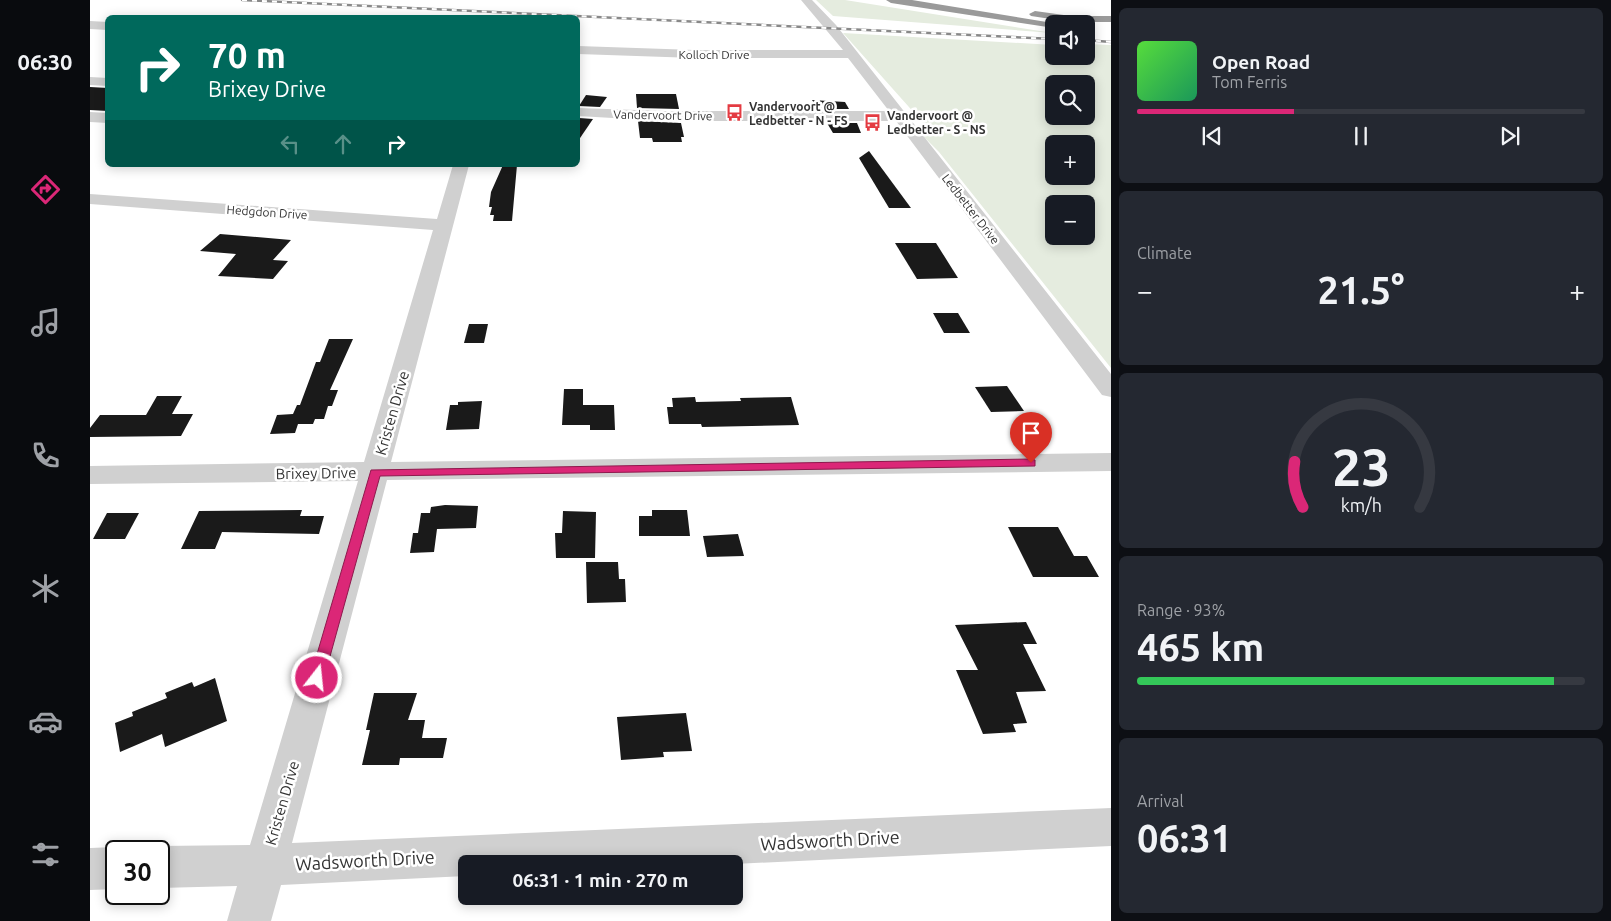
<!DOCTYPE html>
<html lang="en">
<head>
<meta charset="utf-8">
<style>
  :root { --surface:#171b24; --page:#242831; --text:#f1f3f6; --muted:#9ea1a6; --line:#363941; --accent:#db2777 }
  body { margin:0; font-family:Ubuntu,sans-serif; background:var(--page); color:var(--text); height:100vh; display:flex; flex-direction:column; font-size:19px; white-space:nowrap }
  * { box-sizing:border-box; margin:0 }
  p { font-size:16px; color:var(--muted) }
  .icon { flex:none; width:28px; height:28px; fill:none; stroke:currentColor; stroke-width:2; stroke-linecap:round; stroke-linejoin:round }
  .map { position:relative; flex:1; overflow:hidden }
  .sheet { display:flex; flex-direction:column; gap:8px; padding:8px; background:#0d0f14; width:500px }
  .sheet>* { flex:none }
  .banner { position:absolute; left:15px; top:15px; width:475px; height:152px; border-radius:8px; box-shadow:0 2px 12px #0003; background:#00695c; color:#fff; overflow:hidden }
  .buttons { position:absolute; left:955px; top:15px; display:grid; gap:10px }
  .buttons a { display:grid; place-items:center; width:50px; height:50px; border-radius:8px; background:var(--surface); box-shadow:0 2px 12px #0003; font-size:25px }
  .speed { position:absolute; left:15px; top:840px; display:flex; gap:10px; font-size:25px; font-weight:700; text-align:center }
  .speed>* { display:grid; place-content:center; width:65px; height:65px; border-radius:50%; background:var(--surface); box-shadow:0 2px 12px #0003; line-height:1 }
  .speed .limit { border:2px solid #111; border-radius:8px; background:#fff; color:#111 }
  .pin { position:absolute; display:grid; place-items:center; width:42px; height:42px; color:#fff; margin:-51px -21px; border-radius:50% 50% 50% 0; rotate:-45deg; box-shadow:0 0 5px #0007 }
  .pin .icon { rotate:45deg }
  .me { position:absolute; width:55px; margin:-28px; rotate:16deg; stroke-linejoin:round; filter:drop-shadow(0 0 4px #0008) }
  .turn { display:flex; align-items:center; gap:18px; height:105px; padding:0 20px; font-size:22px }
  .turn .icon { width:65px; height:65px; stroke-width:2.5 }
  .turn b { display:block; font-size:35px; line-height:42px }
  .lanes { display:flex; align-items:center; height:48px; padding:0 20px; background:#0003; justify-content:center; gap:25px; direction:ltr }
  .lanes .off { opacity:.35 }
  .big { font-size:38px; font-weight:600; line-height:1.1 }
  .sheet .widget { flex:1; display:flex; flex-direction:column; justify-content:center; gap:8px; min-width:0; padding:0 18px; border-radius:8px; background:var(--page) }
  .sheet .dial { align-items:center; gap:0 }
  .dial svg { height:130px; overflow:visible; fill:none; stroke:var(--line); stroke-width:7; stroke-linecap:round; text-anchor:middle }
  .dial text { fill:var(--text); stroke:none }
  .song { display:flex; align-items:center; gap:15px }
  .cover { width:60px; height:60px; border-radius:8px; background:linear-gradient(135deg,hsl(110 70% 55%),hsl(150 70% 35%)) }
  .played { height:5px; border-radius:2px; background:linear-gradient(90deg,var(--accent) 35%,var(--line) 35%) }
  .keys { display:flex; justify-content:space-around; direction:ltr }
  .heat { display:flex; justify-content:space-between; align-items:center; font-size:28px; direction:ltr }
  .charge { height:8px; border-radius:4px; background:linear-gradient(90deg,#34c759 93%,var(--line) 0) }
  .trip { position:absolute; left:368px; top:855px; width:285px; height:50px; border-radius:8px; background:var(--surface); box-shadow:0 2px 12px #0003; font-weight:600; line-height:50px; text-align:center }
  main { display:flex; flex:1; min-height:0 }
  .tab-bar { display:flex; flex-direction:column; width:90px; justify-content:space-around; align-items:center; background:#090b0e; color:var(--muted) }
  .tab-bar .icon { width:35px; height:35px }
  .tab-bar .active { color:var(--accent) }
  .tab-bar b { font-size:22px; color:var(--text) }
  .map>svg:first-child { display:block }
  .green { fill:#e5ecdf; fill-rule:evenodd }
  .building { fill:#1a1a1a }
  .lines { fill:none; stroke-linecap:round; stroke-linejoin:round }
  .minor { fill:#d0d0d0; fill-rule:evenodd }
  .highway { fill:#9a9a9a; fill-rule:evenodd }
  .rail-casing { stroke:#888; stroke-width:2.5 }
  .rail { stroke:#fff; stroke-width:2; stroke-dasharray:5; stroke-linecap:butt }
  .route { fill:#db2777; stroke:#8e194d }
  .labels { text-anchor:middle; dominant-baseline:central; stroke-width:5; stroke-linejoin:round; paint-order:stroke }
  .far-street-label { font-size:12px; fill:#333; stroke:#fff }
  .far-poi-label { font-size:12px; font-weight:bold; fill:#333; stroke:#fff; text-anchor:start }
  .street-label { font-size:15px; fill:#333; stroke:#fff }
  .near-street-label { font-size:18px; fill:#333; stroke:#fff }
</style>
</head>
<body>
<main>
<nav class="tab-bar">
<b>06:30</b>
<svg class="icon active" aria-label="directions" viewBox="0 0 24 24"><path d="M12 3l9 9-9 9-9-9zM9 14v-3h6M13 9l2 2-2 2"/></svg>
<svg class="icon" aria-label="music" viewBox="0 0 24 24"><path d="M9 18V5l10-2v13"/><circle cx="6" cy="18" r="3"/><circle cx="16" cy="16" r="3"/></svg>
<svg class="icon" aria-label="phone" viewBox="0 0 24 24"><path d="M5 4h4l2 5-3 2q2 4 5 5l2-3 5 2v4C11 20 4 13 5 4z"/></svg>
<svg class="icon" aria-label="climate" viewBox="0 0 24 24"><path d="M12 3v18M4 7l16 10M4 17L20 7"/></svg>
<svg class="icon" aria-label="car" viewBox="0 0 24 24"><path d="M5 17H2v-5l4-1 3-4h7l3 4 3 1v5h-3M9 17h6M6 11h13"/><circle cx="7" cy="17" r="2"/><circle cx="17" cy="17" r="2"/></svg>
<svg class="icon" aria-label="filters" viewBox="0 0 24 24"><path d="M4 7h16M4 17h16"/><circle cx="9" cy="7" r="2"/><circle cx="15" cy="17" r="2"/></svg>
</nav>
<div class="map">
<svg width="1021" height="921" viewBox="0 0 1021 921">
  <rect width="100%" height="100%" fill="#fff"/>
  <g class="green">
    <path d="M726 0H755L963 33 743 16Z"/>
    <path d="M753 33 964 45V56H996V44L1021 45V368L849 152 833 136 843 134ZM964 84H996V116H964ZM964 144H996V176H964ZM964 204H996V236H964Z"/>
  </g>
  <g class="building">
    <path d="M0 87 18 88V111L0 110Z"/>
    <path d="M546 94H586L589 109 547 108Z"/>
    <path d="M496 95 517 97 510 107 489 106Z"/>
    <path d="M722 100 755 102 759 109H728Z"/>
    <path d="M489 118 503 119 488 141Z"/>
    <path d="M548 121 591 123 594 137H591L592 142H563L562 138H550Z"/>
    <path d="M737 123H767L771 133H743Z"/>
    <path d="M779 151 821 208H799L769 158Z"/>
    <path d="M413 165H427L422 221H403L404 215H400L402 207H399L401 192Z"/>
    <path d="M130 234 201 240 183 260 198 261 183 279 128 276 146 254 110 251Z"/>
    <path d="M805 243H846L868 278 827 279Z"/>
    <path d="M843 313H868L880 333H854Z"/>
    <path d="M379 324H398L394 343H374Z"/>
    <path d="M239 339H263L240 390H248L242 406H238L234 419H225L223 424H208L205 433 180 434 187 415 203 414 207 405H210L226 362H230Z"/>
    <path d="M917 386 934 411 901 412 885 387Z"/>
    <path d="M474 389H493V405H524L525 430H500V425H472Z"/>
    <path d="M67 396H92L82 414H103L91 436 0 437V428L10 415H56Z"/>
    <path d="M605 397 606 402 651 401 650 398 701 397 709 425 612 427 611 424H579L577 407H583L582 398Z"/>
    <path d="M392 401 389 429 356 430 360 405H368V402Z"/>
    <path d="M355 505 388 506 386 528 347 529 344 552 320 553 323 533H328L331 513H340L341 507Z"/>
    <path d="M212 510 210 516H234L229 534 132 532 125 549H91L109 511Z"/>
    <path d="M562 510H597L600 536H549V516H562Z"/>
    <path d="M473 511 506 512 505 558H466L465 533H472Z"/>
    <path d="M17 513H49L35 539H3Z"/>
    <path d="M918 527H968L984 556H997L1009 577H943Z"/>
    <path d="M648 534 654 556 617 557 613 536Z"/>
    <path d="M496 562H528L529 579H535L536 602 497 603Z"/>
    <path d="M936 622 947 644H933L956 691 926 692 937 723 923 724 926 732 893 734 866 670H888L865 625Z"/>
    <path d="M125 678 137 721 75 747 72 734 30 752 25 723 43 716 42 712 77 698 75 693 102 682 104 687Z"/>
    <path d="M284 693H327L318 720H335L332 738H357L353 758H310L309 765H272L280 730H276Z"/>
    <path d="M596 713 602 751 573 752 574 757 531 760 527 717Z"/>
  </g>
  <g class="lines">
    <g class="minor">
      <path d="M711 0H722L746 25 1021 374V397L1012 395 806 121H575L488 116V108L575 111H799L758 58H605L488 54V46L605 50H753Z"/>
      <path d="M0 21 18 22V30L0 29Z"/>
      <path d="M0 77 18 78V86L0 85Z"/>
      <path d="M0 112 18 113V123L0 122Z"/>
      <path d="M363 165H379L301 462 1021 453V471L297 480 202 843 1021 808V846L644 864H376V876L191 885 181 921H137L147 886 69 888V851H57L69 846 160 845 268 481 0 484V466L274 462 343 230 0 204V194L347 219Z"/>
      <path d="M26 847 36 851H26V889L0 890V848Z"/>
    </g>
    <g class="highway">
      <path d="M796 0H822L969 24H964V28L801 3Z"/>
      <path d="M945 11 981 16H1021V22H981L941 16 939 14Z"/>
    </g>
    <defs>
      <g id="rail">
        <path d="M152 0 964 39"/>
        <path d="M996 40 1021 42"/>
      </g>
    </defs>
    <use href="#rail" class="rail-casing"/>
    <use href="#rail" class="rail"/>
  </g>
  <path class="route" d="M941 459 945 460V466L290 476 234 678 232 682 227 684 222 682 220 678 281 470Z"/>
  <defs>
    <symbol id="bus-bare" viewBox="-9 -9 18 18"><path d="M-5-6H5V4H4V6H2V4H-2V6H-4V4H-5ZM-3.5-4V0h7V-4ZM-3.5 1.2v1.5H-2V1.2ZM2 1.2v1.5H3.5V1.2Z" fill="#e43b42" stroke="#fff" stroke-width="2.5" paint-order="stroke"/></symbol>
  </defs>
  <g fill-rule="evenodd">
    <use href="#bus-bare" x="632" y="100" width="25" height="25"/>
    <use href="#bus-bare" x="770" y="110" width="25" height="25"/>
  </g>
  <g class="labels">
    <g class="far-street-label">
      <text x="624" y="54">Kolloch Drive</text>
      <text transform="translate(573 115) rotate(1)">Vandervoort Drive</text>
      <text transform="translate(881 209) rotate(52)">Ledbetter Drive</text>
      <text transform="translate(177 212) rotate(4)">Hedgdon Drive</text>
    </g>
    <g class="far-poi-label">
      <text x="659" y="106">Vandervoort @<tspan x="659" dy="14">Ledbetter - N - FS</tspan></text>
      <text x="797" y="115">Vandervoort @<tspan x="797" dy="14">Ledbetter - S - NS</tspan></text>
    </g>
    <g class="street-label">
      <text transform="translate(302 413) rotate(-74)">Kristen Drive</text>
      <text transform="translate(226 473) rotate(-1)">Brixey Drive</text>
      <text transform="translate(192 803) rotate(-74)">Kristen Drive</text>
    </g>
    <g class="near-street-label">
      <text transform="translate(740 840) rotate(-3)">Wadsworth Drive</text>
      <text transform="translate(275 860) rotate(-3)">Wadsworth Drive</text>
    </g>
  </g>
</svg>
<div class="buttons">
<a><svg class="icon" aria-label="sound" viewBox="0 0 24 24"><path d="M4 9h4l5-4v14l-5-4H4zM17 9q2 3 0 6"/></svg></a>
<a><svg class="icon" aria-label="search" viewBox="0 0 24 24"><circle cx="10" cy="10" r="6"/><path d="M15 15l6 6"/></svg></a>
<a>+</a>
<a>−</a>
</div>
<div class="speed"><div class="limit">30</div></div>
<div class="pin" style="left:941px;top:463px;background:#d93025"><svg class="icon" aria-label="arrive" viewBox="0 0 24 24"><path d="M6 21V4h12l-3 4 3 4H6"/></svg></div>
<svg class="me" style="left:227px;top:678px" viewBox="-20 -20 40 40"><circle r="17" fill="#db2777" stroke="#fff" stroke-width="3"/><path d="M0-11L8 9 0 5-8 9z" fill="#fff"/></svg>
<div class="trip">06:31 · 1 min · 270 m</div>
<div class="banner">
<div class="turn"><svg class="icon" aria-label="right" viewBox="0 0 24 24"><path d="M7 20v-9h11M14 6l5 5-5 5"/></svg><div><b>70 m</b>Brixey Drive</div></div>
<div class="lanes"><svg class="icon off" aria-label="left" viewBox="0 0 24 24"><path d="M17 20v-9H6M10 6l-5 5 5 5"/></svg><svg class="icon off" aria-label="ahead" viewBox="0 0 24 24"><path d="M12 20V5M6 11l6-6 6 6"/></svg><svg class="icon" aria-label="right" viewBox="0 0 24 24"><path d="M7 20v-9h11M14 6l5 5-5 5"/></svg></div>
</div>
</div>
<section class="sheet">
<div class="widget">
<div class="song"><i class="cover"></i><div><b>Open Road</b><p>Tom Ferris</p></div></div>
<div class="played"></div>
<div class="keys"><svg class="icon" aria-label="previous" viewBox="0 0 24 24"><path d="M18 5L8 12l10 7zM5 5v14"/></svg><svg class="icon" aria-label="pause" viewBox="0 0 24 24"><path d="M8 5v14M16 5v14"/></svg><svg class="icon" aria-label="next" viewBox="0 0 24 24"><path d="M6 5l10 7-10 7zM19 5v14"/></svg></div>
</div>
<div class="widget"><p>Climate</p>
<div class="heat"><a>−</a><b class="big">21.5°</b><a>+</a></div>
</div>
<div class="widget dial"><svg viewBox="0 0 100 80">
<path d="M14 69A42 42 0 1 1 86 69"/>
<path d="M14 69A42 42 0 0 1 9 41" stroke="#db2777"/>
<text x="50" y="56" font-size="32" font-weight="700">23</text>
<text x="50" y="72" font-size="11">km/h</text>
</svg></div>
<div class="widget"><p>Range · 93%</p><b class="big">465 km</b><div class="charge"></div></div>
<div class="widget"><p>Arrival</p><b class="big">06:31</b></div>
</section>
</main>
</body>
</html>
